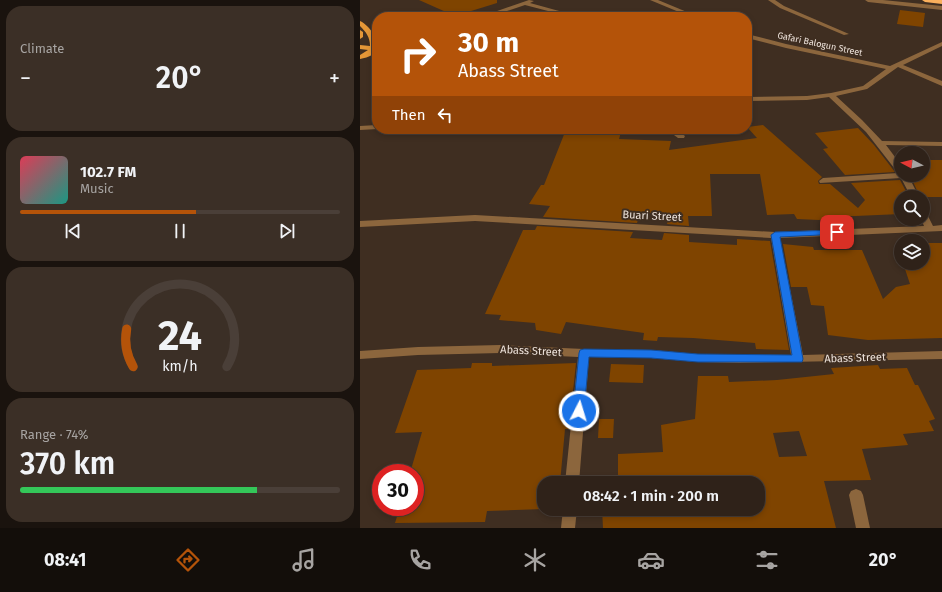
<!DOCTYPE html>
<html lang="en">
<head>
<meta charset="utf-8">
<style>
  :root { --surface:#2f2219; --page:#3b2f26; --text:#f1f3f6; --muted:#a7a4a2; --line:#4a3f38; --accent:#b45309 }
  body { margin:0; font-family:"Fira Sans",sans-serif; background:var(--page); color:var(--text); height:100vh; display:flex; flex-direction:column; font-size:15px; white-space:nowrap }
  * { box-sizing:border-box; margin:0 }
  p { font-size:13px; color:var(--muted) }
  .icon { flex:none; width:22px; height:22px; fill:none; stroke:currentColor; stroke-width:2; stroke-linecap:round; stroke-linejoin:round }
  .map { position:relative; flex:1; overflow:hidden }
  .sheet { display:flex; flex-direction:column; gap:6px; padding:6px; background:#1a130e; width:360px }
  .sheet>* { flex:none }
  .top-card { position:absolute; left:12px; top:12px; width:380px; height:122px; border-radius:16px; box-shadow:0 2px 6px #0003,0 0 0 1px var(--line); background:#b45309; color:#fff; overflow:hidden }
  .needle { width:26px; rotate:277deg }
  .controls { position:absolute; left:534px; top:146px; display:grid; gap:8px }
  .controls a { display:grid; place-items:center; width:36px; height:36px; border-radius:50%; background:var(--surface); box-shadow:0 2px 6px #0003,0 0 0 1px var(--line); font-size:20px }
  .speed { position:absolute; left:12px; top:464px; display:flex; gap:8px; font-size:20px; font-weight:700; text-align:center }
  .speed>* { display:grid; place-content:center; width:52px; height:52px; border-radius:50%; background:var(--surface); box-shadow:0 2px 6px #0003,0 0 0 1px var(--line); line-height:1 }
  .speed .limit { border:6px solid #d22; background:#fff; color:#111 }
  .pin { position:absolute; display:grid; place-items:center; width:34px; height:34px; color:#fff; margin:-17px; border-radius:8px; box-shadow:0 2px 6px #0006 }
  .me { position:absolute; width:44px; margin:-22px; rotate:5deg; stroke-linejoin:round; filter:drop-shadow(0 0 3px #0008) }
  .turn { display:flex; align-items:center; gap:14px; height:84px; padding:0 20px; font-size:18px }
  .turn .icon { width:52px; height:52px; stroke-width:2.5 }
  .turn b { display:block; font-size:28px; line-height:34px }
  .then { display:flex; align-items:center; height:38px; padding:0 20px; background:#0003; gap:8px; font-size:15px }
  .big { font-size:30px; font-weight:600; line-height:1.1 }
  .sheet .widget { flex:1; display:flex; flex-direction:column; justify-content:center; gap:6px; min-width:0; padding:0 14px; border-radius:16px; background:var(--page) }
  .sheet .dial { align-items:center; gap:0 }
  .dial svg { height:104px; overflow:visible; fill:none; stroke:var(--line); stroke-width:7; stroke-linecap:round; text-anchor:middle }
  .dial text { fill:var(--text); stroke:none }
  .song { display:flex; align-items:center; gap:12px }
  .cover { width:48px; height:48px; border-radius:6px; background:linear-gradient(135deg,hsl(350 70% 55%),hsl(170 70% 35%)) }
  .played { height:4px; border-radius:2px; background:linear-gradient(90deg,var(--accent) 55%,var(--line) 55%) }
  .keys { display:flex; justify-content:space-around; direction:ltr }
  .heat { display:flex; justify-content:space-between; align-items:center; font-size:22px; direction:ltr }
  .charge { height:6px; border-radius:3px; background:linear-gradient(90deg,#34c759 74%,var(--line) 0) }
  .trip { position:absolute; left:177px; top:476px; width:228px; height:40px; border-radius:16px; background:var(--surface); box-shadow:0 2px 6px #0003,0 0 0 1px var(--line); font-weight:600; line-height:40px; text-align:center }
  .tabs { display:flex; height:64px; justify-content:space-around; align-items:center; background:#130e0a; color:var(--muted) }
  .tabs .icon { width:28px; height:28px }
  .tabs .current { color:var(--accent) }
  .tabs b { font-size:18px; color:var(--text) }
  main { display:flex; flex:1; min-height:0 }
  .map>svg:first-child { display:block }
  .building { fill:#7f4400; fill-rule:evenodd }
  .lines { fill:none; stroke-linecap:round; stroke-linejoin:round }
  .minor { fill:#8c663d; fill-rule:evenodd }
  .major { fill:#e59737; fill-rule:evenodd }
  .highway { fill:#fbb05c; fill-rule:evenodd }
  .route { fill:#1a73e8; stroke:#114b97 }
  .labels { text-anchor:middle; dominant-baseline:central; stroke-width:4; stroke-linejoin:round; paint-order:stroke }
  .far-street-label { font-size:9px; fill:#eee3db; stroke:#3f2e21 }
  .street-label { font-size:11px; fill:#eee3db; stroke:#3f2e21 }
</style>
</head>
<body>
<main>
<section class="sheet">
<div class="widget"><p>Climate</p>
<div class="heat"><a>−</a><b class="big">20°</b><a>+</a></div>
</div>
<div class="widget">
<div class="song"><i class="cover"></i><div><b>102.7 FM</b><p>Music</p></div></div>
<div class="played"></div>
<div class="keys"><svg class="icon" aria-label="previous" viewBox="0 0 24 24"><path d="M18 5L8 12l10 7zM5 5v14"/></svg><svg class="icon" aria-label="pause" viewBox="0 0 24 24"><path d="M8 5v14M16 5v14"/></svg><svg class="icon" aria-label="next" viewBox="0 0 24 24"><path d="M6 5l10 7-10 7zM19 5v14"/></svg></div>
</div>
<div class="widget dial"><svg viewBox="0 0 100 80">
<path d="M14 69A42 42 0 1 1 86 69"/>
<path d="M14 69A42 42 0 0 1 9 40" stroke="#b45309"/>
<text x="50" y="56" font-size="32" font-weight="700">24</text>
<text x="50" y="72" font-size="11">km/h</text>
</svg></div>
<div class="widget"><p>Range · 74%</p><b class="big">370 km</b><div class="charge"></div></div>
</section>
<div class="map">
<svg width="582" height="528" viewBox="0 0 582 528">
  <rect width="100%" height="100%" fill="#3f2e21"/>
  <g class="building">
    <path d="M59 0H137V3L95 16Z"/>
    <path d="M540 10 565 13 563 27 537 24Z"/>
    <path d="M403 125 462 177 458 181 459 184H470L498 208 505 200 491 183 540 180 549 197H541V214L472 217 459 220 437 219 434 214 407 215 400 174H350L352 216H328L329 226 307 224 310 213H280L277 223 183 217 190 206 169 204 181 185H184L205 132H214L215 129H262L259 139 311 141 309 150 397 138 387 127Z"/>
    <path d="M498 128 514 145 535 172 485 175 463 149 468 148 455 133Z"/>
    <path d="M563 160H582V197H560L550 175H563Z"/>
    <path d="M177 226 273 232 270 238 302 240 304 233 329 235V242L377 245V239L410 241 429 350 396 349 395 343 333 338 298 337 297 341 283 340 284 333 206 322 201 334 176 330 175 323 139 320 141 315 125 314 163 230H175Z"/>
    <path d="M563 243H582V338L508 340 468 335 464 306 451 305 447 287H431L423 244 453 247 454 250H502L523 299 536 287 550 284 543 263H563Z"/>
    <path d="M112 363H132V366L216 363 209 429H205L200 483H184V509L127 511 125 522 35 523 40 507H55V473H50L62 432 35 433 57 370 111 368Z"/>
    <path d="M251 364 284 365 283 383 249 382Z"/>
    <path d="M518 365 520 369 547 368 555 385H558L575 419 569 421 574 431 543 434 548 445 502 449 511 480 464 481 476 528H243L242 509H398V483H258V454L303 452 301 425 335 419 338 376H368L369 382 417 380 474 374 471 368ZM439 431 447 456 419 457 413 433Z"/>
    <path d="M239 419H254L253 438H238Z"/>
  </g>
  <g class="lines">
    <g class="minor">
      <path d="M169 0 174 1 170 3 221 17H211L165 5 129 17H120Z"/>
      <path d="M290 0H298L339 17H331Z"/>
      <path d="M408 0H415L424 6 489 34 484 35 420 8Z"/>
      <path d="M505 0H523L582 6V10L508 2Z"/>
      <path d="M387 34 426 44 530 66 582 42V46L543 65 582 81V86L538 67 507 89 476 96 502 120 522 141 582 142V146L526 145 541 165V175H548L559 197H551L541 178 460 183 459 181 463 178 538 173 506 132 469 97 447 100 387 101V97L447 96 471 93 503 86 526 69 426 48 387 38Z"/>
      <path d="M17 125 18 129 0 130V126Z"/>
      <path d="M306 129H315L325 136 324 138H318Z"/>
      <path d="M563 211 566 212 573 226 582 225V231L420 238 443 355 582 351V359L379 363 337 362 291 358 229 357 219 483H205L218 357 140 353 58 355 0 359V351L58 347 140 345 224 349 291 350 337 354 431 355 411 238 115 221 0 227V221L115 215 415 232 564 226 561 219H563Z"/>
      <path d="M496 489 501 491 503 495 510 528H496L489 495 491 491Z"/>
      <path d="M203 509H217L215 528H201Z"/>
    </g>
    <g class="major">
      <path d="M0 21C11 26 23 45 12 55 9 57 4 58 0 59V55L8 50 0 49V45L10 46C10 37 6 32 0 26Z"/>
      <path d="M0 30 3 32V37L0 39Z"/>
    </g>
    <path class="highway" d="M562 0H582V4L565 2Z"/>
  </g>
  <path class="route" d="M477 230 482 232 480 234 420 237 443 359 442 362H338L291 358 229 357 224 411 223 414 219 415 215 414 213 411 219 353 220 350 224 349 291 350 338 354 432 355 411 235 415 232Z"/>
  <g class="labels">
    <g class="far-street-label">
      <text transform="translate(460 44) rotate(12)">Gafari Balogun Street</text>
    </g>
    <g class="street-label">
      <text transform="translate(292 216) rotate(3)">Buari Street</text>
      <text transform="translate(171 351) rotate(3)">Abass Street</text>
      <text transform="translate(495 358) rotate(-2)">Abass Street</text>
    </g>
  </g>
</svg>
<div class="controls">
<a><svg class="needle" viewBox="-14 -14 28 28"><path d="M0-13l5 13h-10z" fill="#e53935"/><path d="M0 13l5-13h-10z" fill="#a7a4a2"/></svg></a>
<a><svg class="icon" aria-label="search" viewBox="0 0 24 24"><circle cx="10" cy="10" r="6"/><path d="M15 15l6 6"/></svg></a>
<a><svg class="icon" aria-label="layers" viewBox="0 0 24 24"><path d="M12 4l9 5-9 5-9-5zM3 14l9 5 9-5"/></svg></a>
</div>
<div class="speed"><div class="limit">30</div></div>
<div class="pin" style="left:477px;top:232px;background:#d93025"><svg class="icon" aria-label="arrive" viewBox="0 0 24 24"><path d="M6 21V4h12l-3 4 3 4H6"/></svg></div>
<svg class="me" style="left:219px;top:411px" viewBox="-20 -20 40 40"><circle r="17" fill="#1a73e8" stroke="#fff" stroke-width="3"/><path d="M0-11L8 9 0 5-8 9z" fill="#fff"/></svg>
<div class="trip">08:42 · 1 min · 200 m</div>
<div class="top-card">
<div class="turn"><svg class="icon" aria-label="right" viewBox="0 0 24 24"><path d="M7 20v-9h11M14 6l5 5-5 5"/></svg><div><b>30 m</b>Abass Street</div></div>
<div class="then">Then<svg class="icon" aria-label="left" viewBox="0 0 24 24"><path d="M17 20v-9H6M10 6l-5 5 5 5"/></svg></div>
</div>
</div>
</main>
<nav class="tabs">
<b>08:41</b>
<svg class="icon current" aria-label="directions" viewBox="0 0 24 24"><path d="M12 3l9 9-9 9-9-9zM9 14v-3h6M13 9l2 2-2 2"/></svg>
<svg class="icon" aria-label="music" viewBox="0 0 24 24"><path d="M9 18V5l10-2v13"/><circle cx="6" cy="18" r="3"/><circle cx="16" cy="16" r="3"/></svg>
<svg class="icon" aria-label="phone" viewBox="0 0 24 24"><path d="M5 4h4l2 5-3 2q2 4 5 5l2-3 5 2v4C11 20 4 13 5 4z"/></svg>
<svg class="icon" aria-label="climate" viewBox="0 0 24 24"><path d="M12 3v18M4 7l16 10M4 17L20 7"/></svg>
<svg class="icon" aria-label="car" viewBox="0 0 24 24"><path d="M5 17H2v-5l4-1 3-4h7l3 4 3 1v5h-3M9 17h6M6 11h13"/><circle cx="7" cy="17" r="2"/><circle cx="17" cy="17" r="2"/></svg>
<svg class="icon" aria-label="filters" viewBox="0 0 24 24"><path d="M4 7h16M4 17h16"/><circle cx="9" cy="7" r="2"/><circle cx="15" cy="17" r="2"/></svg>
<b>20°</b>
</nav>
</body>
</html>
